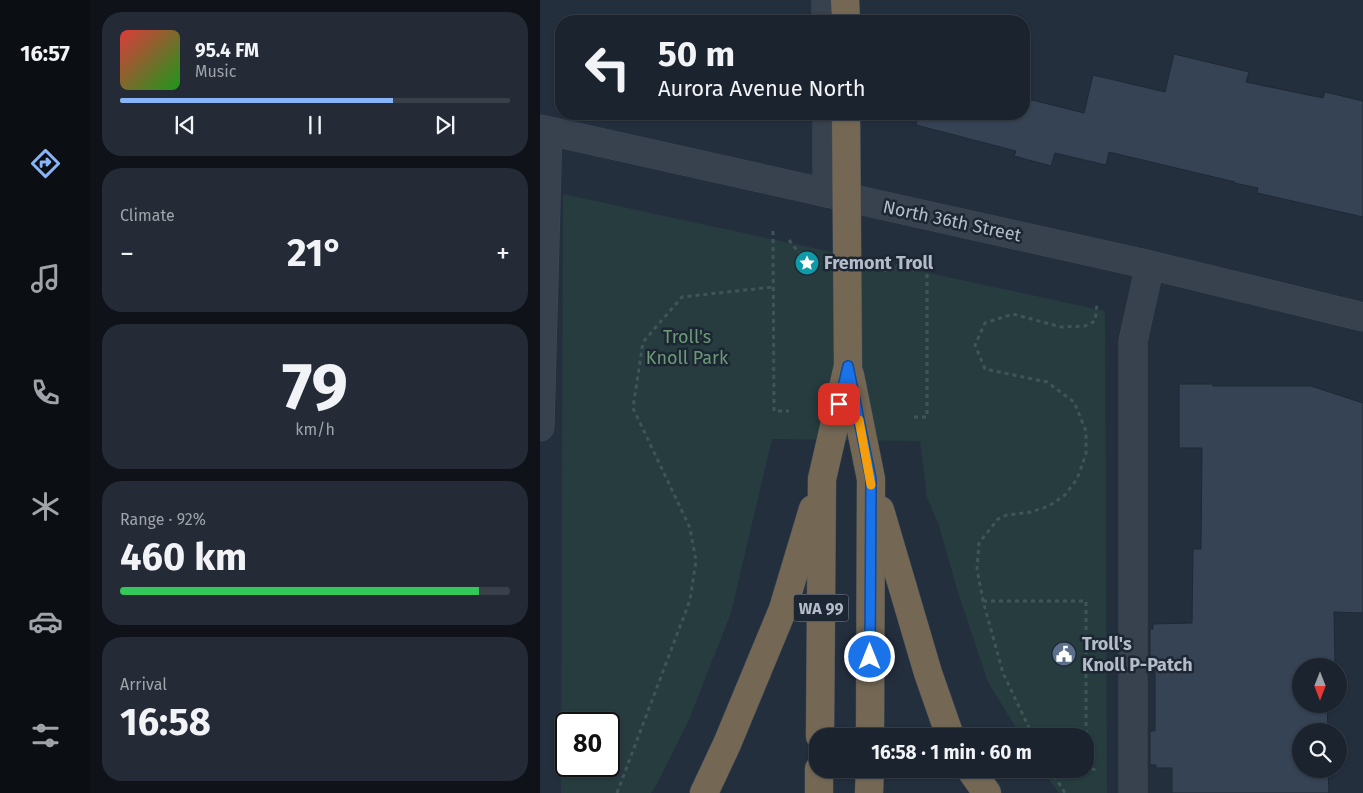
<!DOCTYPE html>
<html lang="en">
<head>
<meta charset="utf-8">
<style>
  :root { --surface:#1b232e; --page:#242b36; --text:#f1f3f6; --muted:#a0a4aa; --line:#39404a; --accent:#8ab4f8 }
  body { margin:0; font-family:"Fira Sans",sans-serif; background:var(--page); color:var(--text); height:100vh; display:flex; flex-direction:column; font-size:19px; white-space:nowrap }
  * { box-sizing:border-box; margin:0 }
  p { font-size:16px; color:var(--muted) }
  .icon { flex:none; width:28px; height:28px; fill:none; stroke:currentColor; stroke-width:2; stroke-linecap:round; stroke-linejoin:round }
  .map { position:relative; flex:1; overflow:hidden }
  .side { display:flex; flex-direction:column; gap:12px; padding:12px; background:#0f1319; width:450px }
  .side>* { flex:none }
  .banner { position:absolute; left:15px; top:15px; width:475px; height:105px; border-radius:20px; box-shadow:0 1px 4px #0004,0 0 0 1px var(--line); background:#1b232e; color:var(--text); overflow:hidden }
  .needle { width:32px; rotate:180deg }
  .fabs { position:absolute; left:752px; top:658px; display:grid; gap:10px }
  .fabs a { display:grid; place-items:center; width:55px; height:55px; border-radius:50%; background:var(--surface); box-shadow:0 1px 4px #0004,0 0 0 1px var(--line); font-size:25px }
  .speed { position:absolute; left:15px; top:712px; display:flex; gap:10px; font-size:25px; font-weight:700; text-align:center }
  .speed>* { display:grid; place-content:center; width:65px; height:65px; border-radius:50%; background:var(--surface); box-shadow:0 1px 4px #0004,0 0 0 1px var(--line); line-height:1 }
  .speed .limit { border:2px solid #111; border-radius:8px; background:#fff; color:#111 }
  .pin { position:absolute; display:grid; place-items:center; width:42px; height:42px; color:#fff; margin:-21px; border-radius:10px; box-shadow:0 2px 8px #0006 }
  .me { position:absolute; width:55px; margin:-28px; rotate:0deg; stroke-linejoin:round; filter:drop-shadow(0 0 4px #0008) }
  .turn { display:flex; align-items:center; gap:18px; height:105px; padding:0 20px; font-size:22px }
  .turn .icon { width:65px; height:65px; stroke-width:2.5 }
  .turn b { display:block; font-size:35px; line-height:42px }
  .big { font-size:38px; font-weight:700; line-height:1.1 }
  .side .card { flex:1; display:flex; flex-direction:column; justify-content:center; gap:8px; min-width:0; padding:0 18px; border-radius:20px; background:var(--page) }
  .side .dial { align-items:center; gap:0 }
  .dial b { font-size:65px; line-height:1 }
  .song { display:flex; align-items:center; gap:15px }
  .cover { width:60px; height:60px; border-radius:8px; background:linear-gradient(135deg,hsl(0 70% 55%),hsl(120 70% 35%)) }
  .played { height:5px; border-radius:2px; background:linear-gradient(90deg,var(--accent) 70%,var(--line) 70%) }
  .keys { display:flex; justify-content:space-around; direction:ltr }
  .heat { display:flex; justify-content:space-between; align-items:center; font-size:28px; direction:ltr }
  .charge { height:8px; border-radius:4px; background:linear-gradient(90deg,#34c759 92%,var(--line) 0) }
  .trip { position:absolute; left:269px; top:728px; width:285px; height:50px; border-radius:20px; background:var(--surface); box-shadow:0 1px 4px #0004,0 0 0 1px var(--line); font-weight:700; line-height:50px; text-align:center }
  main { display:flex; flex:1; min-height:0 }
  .dock { display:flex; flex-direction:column; width:90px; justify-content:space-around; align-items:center; background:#0b0e12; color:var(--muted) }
  .dock .icon { width:35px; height:35px }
  .dock .active { color:var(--accent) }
  .dock b { font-size:22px; color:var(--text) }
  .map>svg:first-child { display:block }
  .green { fill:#263c3f; fill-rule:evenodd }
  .building { fill:#364354; stroke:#1f2835 }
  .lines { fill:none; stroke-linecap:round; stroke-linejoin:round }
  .minor-casing { stroke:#414a57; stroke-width:29 }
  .highway-casing { stroke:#434c59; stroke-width:29 }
  .path { stroke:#3f5557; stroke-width:3; stroke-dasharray:4 4; stroke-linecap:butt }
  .minor { stroke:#38414e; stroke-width:28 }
  .highway { stroke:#746855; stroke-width:28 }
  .highway-bridge-casing { stroke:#434c59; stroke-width:29; stroke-linecap:butt }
  .highway-bridge { stroke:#746855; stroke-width:28 }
  .route-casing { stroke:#114b97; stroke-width:12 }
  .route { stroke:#1a73e8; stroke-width:9 }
  .slow { stroke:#f59e0b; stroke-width:9 }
  .labels { text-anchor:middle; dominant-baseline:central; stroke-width:5; stroke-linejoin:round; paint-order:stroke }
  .shield { fill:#1d2633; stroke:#878f9c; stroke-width:1 }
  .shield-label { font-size:16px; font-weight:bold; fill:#b4bcc9 }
  .street-label { font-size:18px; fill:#b4bcc9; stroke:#1d2633 }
  .poi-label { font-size:18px; font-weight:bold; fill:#b4bcc9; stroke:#1d2633; text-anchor:start }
  .park-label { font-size:18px; fill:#6b9a76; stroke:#1d2633 }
</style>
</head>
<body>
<main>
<nav class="dock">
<b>16:57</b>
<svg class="icon active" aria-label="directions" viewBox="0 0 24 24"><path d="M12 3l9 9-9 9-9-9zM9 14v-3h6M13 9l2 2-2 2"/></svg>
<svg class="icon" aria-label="music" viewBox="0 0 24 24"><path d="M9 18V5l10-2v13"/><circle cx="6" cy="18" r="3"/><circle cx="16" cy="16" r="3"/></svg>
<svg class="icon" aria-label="phone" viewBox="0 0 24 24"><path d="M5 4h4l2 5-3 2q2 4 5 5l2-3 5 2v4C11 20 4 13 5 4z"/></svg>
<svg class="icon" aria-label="climate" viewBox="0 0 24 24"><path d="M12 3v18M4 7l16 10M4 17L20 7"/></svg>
<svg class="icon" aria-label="car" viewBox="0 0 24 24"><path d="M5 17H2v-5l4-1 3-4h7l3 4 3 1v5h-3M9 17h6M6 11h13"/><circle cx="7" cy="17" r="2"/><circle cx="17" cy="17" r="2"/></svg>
<svg class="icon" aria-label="filters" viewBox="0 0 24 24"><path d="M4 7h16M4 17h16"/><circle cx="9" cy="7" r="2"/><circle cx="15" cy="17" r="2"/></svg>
</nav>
<section class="side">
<div class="card">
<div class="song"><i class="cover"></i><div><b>95.4 FM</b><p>Music</p></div></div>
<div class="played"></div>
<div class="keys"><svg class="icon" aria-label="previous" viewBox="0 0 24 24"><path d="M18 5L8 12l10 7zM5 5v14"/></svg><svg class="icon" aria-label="pause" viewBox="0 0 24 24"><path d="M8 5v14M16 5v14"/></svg><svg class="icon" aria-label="next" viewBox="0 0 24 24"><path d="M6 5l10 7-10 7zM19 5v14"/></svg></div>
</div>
<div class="card"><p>Climate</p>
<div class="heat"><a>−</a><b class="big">21°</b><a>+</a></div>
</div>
<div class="card dial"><b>79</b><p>km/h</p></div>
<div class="card"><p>Range · 92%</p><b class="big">460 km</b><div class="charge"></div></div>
<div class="card"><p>Arrival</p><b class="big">16:58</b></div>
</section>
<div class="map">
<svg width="823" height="793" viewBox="0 0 823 793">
  <rect width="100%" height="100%" fill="#242f3e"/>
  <path class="green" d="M23 194 565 311 567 793H519L501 769H545V736H481L448 682 417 589 399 526 387 497 380 441 232 439 191 613 148 722 117 784 111 793H21ZM26 724H69V766H26Z"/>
  <g class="building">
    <path d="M634 54 709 72 706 82 783 98 785 92 823 101V217L717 193 718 188 694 183 695 182 569 152 566 165 515 153 511 166 474 156 476 151 376 125 378 114H484V98L544 113 553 75 625 92Z"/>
    <path d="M639 384H673V386H771L823 403V613L794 612 795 663H787V666H761V704H787L788 731H761V769H788L789 793H632V768H616V765H610V731H615V663H610V629H613V624L652 623 653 549H661L662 448H639Z"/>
  </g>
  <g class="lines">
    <defs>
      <g id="minor">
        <path d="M286 0V21"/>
        <path d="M287 114V193"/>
        <path d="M0 129 610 265 823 317"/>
        <path d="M0 427 8 131"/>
        <path d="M593 793V341L610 265"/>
      </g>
      <g id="highway">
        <path d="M305 0 306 21"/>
        <path d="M310 375 331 479 330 736"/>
        <path d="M340 510 388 673 410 736"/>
        <path d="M280 736 282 479 308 366"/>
        <path d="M430 769 447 793"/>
        <path d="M164 793 187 744 243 609 273 509"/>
        <path d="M279 793V769"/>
        <path d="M329 793 330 769"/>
      </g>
    </defs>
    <use href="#minor" class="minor-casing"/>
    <use href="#highway" class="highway-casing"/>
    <g class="path">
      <path d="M233 231 234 411H249"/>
      <path d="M249 240 259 253 272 255"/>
      <path d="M342 270 347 271 362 263"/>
      <path d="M374 417H387V268"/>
      <path d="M443 601H546V745L551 769 558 770"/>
      <path d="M493 736 463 673 443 601 437 569 439 543 458 519 467 515 491 512 509 506 525 495 537 479 546 454V431L534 402 507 382 445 369 435 345 445 323 473 314 521 327 545 326 555 321 557 305"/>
      <path d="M510 769 525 793"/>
      <path d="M77 793 150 600 156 561 150 528 93 408 103 342 142 297 233 287"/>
    </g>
    <use href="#minor" class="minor"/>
    <use href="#highway" class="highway"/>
    <defs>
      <path id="highway-bridge" d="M306 114 308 366"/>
    </defs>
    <use href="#highway-bridge" class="highway-bridge-casing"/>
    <use href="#highway-bridge" class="highway-bridge"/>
  </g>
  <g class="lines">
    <defs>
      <path id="route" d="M299 404 308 366 331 479 330 657"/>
    </defs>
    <use href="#route" class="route-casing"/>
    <use href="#route" class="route"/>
    <path class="slow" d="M319 420 331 485"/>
  </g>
  <defs>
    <symbol id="sight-disc" viewBox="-11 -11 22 22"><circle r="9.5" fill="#0f9aa8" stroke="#1d2633"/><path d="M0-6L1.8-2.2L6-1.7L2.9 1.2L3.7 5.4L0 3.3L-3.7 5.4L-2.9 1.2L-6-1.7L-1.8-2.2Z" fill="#fff"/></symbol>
    <symbol id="civic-disc" viewBox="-11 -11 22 22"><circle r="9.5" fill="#5c6f8a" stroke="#1d2633"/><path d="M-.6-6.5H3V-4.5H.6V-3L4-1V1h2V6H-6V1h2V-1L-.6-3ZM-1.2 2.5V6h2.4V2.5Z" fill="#fff"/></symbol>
  </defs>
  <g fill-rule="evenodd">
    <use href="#sight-disc" x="253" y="249" width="28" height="28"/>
    <use href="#civic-disc" x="510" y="640" width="28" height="28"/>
  </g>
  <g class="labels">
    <rect class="shield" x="253.5" y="594.5" width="55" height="27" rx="4"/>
    <g class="shield-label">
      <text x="281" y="608">WA 99</text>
    </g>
    <g class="street-label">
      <text transform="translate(412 221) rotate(12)">North 36th Street</text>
    </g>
    <g class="poi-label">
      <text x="284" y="263">Fremont Troll</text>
      <text x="542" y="644">Troll's<tspan x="542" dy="21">Knoll P-Patch</tspan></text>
    </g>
    <g class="park-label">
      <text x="147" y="337">Troll's<tspan x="147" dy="21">Knoll Park</tspan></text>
    </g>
  </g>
</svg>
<div class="fabs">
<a><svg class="needle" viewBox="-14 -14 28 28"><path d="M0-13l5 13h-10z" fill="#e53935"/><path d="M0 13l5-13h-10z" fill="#a0a4aa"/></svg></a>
<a><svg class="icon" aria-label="search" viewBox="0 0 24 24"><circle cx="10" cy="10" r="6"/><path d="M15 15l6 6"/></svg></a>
</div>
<div class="speed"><div class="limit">80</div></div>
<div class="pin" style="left:299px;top:404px;background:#d93025"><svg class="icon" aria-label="arrive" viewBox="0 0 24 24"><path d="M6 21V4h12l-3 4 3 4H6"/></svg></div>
<svg class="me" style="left:330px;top:657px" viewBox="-20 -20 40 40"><circle r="17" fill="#1a73e8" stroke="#fff" stroke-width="3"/><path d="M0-11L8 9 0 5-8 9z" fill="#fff"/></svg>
<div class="trip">16:58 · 1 min · 60 m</div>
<div class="banner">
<div class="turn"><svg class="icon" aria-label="left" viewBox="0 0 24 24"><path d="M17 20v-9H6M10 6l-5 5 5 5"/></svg><div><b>50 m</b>Aurora Avenue North</div></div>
</div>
</div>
</main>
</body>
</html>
